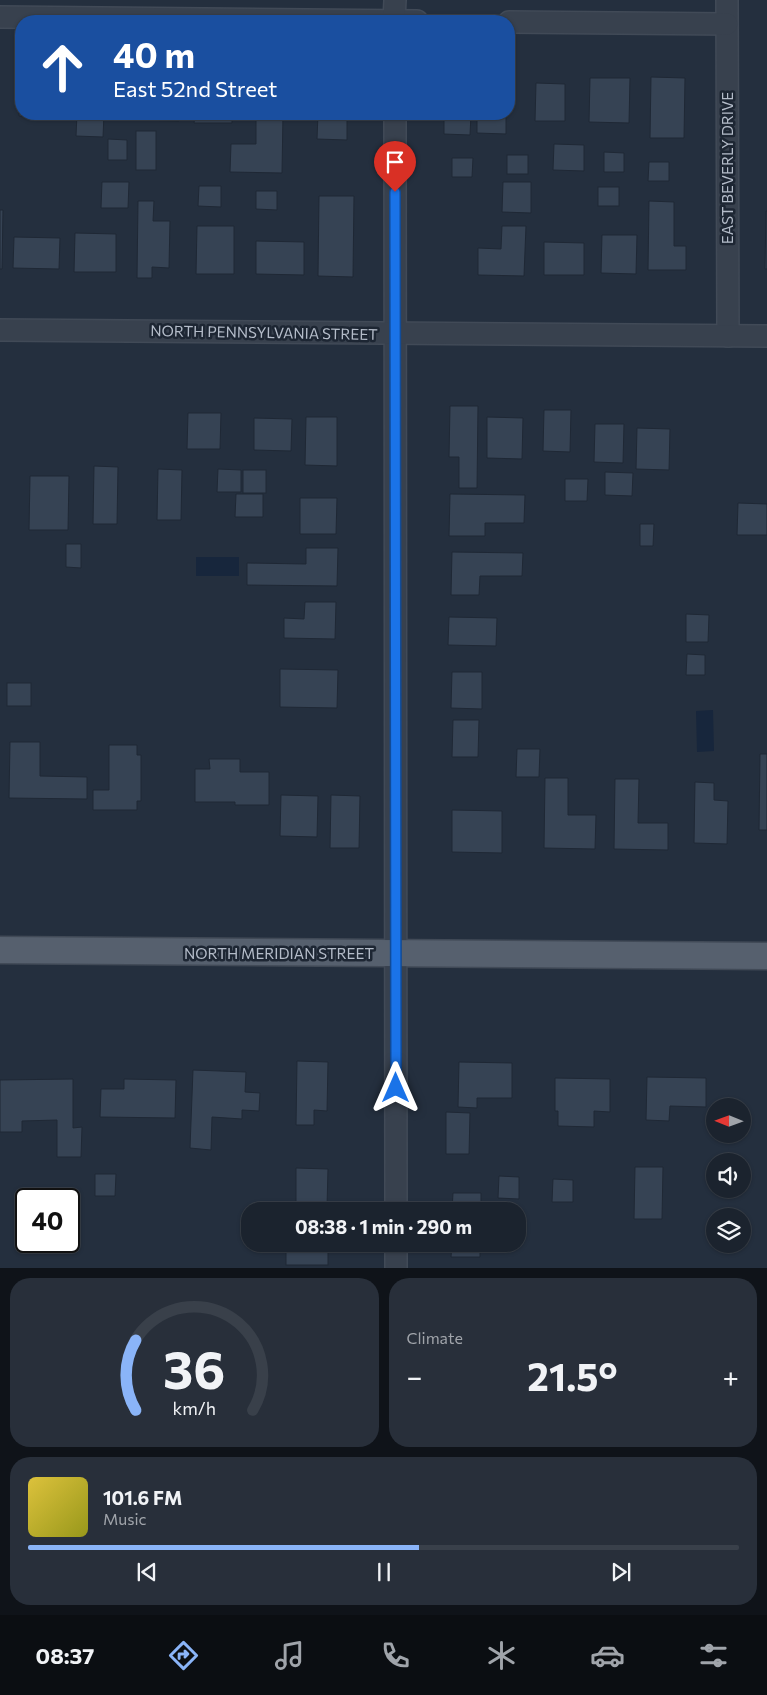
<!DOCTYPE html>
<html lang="en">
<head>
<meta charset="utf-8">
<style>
  :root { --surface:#1b232e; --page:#282f3a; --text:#f1f3f6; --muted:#a0a4aa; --line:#39404a; --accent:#8ab4f8 }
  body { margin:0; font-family:Commissioner,sans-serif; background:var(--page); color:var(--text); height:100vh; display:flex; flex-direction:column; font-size:19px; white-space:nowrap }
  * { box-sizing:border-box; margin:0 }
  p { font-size:16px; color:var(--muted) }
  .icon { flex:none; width:28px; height:28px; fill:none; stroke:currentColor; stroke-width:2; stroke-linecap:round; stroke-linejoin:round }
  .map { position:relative; height:1268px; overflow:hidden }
  .side { display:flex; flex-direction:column; gap:10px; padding:10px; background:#0f1319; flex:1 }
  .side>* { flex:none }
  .banner { position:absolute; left:15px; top:15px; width:500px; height:105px; border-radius:20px; box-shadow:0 1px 4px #0004,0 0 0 1px var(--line); background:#1a4fa0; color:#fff; overflow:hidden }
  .needle { width:32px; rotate:271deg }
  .fabs { position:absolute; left:706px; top:1098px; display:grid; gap:10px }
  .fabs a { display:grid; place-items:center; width:45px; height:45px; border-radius:50%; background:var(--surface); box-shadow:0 1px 4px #0004,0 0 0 1px var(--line); font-size:25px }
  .speed { position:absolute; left:15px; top:1188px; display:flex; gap:10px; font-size:25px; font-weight:700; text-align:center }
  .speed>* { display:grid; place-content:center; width:65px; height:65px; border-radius:50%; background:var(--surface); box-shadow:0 1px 4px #0004,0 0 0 1px var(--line); line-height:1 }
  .speed .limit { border:2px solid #111; border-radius:8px; background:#fff; color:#111 }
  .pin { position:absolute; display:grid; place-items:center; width:42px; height:42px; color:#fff; margin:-51px -21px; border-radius:50% 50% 50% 0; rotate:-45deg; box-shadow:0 0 5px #0007 }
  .pin .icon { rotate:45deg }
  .me { position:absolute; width:55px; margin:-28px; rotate:0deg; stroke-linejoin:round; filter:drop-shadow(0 0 4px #0008) }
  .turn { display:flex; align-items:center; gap:18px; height:105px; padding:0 15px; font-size:22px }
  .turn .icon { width:65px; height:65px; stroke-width:2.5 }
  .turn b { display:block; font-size:35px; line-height:42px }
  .big { font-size:38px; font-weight:700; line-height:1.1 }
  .side .tile { flex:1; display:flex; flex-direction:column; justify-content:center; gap:8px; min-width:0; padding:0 18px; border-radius:20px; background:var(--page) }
  .side .dial { align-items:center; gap:0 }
  .dial svg { height:130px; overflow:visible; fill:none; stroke:var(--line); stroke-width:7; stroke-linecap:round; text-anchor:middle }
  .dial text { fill:var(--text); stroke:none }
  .song { display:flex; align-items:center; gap:15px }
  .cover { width:60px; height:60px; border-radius:8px; background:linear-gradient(135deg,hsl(50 70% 55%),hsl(60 70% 35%)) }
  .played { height:5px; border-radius:2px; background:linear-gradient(90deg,var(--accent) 55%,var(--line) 55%) }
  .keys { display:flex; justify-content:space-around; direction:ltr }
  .heat { display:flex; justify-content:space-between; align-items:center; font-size:28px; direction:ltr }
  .side .tiles { flex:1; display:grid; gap:10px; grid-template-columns:1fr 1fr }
  .tile:last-child { grid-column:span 2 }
  .trip { position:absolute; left:241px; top:1202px; width:285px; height:50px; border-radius:20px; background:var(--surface); box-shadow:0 1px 4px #0004,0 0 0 1px var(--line); font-weight:700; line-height:50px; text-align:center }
  .dock { display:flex; height:80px; justify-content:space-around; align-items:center; background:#0b0e12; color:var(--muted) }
  .dock .icon { width:35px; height:35px }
  .dock .active { color:var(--accent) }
  .dock b { font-size:22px; color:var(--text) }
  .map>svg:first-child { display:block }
  .water { fill:#17263c }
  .building { fill:#364354; stroke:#1f2835 }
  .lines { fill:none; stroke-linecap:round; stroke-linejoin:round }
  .minor-casing { stroke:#414a57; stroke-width:24 }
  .major-casing { stroke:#414a57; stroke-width:29 }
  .minor { stroke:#38414e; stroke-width:21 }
  .major { stroke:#56606e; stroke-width:26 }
  .route-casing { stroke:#114b97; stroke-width:12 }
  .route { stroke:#1a73e8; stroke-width:9 }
  .labels { text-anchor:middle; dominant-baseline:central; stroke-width:5; stroke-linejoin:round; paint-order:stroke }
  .street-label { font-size:15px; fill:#b4bcc9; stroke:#1d2633 }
</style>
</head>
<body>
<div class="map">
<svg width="767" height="1268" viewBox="0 0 767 1268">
  <rect width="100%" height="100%" fill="#242f3e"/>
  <g class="water">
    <rect x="196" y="557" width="43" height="19"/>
    <path d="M713 710 714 751 697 752 696 711Z"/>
  </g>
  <g class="building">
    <path d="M20 70 21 114H47V117L19 116Z"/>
    <path d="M651 77 685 78 684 138H650Z"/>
    <path d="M590 78H630L629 123 589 122Z"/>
    <path d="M536 83 565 84V121H535Z"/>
    <path d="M77 114H104L103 137 76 136Z"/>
    <path d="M138 114H179V121L138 120Z"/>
    <path d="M195 114H232V123H194Z"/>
    <path d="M256 114H283L282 173 230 172 231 144H256Z"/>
    <path d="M318 114H347V140L317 139Z"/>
    <path d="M444 114H471L470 135 444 134Z"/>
    <path d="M477 114H506V134L477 133Z"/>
    <rect x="136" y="131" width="20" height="39"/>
    <path d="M108 139 127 140V160H108Z"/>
    <path d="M554 144 584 145V171L553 170Z"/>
    <path d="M604 152 624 153V172H604Z"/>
    <rect x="507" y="155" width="21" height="19"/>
    <path d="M452 158H473L472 177H452Z"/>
    <path d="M649 162H669V181H648Z"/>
    <path d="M102 182H129L128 208H101Z"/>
    <path d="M503 182H531V213L502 212Z"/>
    <path d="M199 186H221V207L198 206Z"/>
    <rect x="598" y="187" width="21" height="19"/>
    <path d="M256 191H277V210L256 209Z"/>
    <path d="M319 196H354L353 277 318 276Z"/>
    <path d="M138 201H154L153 221H170L169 268 152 267V278H137Z"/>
    <path d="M649 201 674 202V246H686V270H648Z"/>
    <path d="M0 210H3L2 269H0Z"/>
    <path d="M766 211H767V269H765Z"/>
    <path d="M197 226H234V274H196Z"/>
    <path d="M502 226H526L524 276 478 275V248L501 249Z"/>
    <path d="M75 233 116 234V272H74Z"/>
    <path d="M602 235H637L636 274 601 273Z"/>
    <path d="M14 237 60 238 59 269 13 268Z"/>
    <path d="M256 241 304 242V275L256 274Z"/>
    <path d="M544 242 584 243V275H544Z"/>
    <path d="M450 406H478L477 488H459V457H449Z"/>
    <path d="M544 410H571L570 452 543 451Z"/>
    <path d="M188 413H221L220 449H187Z"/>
    <path d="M306 417H337V466L305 465Z"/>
    <path d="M487 417 523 418 522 459 487 458Z"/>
    <path d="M254 418 292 419 291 451 254 450Z"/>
    <path d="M595 424H624L623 463 594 462Z"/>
    <path d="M637 428 670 429 669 470 636 469Z"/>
    <path d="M94 466 118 467 117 524H93Z"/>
    <path d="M158 469 182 470 181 520H157Z"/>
    <path d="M218 469 241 470V492H217Z"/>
    <rect x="243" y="470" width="23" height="23"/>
    <path d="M605 472 633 473 632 496 605 495Z"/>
    <path d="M30 476H69L68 530H29Z"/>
    <path d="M565 479H588L587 501H565Z"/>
    <path d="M236 494H263V517H235Z"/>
    <path d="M450 494 525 495 524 523H485V536H449Z"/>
    <path d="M300 498H337L336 534H300Z"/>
    <path d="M738 503 767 504V535H737Z"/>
    <path d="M640 524H654L653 546H640Z"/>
    <path d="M66 544H81V568L66 567Z"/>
    <path d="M306 548H338L337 586 247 585V563L306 564Z"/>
    <path d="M452 552 523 553 522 576H480L479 595H451Z"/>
    <path d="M305 602H336L335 639 284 638V618L304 619Z"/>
    <path d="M686 614 709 615 708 642H686Z"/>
    <path d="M449 617 497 618 496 646 448 645Z"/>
    <path d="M687 654 705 655V675H686Z"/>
    <path d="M280 669 338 670 337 708 280 707Z"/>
    <path d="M452 672H482V709L451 708Z"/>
    <rect x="7" y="683" width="24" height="23"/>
    <path d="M453 720H479L478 757H452Z"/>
    <path d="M10 742H40V776L87 777V799L9 798Z"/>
    <path d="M109 745H137V755H141V801H137V810H93V790H109Z"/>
    <path d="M517 749H540L539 777H516Z"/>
    <path d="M760 754H767V830H759Z"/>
    <path d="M209 759H240V772H269V805H235V802H195V769H210Z"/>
    <path d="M545 778H568V815H596L595 849 544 848Z"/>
    <path d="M615 779H639L638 823H668V850L614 849Z"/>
    <path d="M695 782 714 783V800L728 801 727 844 694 843Z"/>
    <path d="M281 795 318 796 317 837 280 836Z"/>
    <path d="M331 795 360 796 359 848H330Z"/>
    <path d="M452 810 502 811V853L452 852Z"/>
    <path d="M297 1061 328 1062 327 1111 314 1110V1125H296Z"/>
    <path d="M459 1062 512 1063V1098H477V1108L458 1107Z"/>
    <path d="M193 1070 246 1072 245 1092 260 1093 259 1111 242 1110V1119L212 1117 211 1150 190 1148Z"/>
    <path d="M647 1077 706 1078V1107L670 1106 669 1121 646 1120Z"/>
    <path d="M555 1078 610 1079V1112L594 1111V1127L558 1126V1111H555Z"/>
    <path d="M73 1079V1128L82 1127 81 1157H57V1120L22 1121V1132H0V1080Z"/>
    <path d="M124 1079 176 1080 175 1118 100 1117 101 1089H124Z"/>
    <path d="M446 1112 470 1113 469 1154H446Z"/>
    <path d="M635 1167H663L662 1219H634Z"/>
    <path d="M296 1168 328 1169 327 1207H296Z"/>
    <path d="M95 1174H116L115 1196H95Z"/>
    <path d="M499 1176 519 1177V1199L498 1198Z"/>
    <path d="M553 1179 573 1180V1202H552Z"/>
    <path d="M453 1193H481V1211H452Z"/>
    <rect x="286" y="1244" width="42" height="21"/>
    <path d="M452 1244H480V1257H451Z"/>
  </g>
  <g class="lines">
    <defs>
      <g id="minor">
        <path d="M727 0 728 336"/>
        <path d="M0 17 417 21"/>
        <path d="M394 21 395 0"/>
        <path d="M509 22 727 24"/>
        <path d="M395 114 396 1211"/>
        <path d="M0 330 767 336"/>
        <path d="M396 1244V1268"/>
      </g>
      <path id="major" d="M0 950 767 956"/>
    </defs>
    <use href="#minor" class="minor-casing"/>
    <use href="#major" class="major-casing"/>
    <use href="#minor" class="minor"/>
    <use href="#major" class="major"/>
  </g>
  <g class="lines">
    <defs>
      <path id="route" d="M395 192 396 1088"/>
    </defs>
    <use href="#route" class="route-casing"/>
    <use href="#route" class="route"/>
  </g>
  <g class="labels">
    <g class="street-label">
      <text transform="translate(727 168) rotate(-90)">EAST BEVERLY DRIVE</text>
      <text transform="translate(264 332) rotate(1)">NORTH PENNSYLVANIA STREET</text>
      <text x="279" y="953">NORTH MERIDIAN STREET</text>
    </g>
  </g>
</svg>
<div class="fabs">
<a><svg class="needle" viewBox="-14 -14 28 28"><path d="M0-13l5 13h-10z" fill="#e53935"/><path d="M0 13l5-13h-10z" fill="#a0a4aa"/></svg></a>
<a><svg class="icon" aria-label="sound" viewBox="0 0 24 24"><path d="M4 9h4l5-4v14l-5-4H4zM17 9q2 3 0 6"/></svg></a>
<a><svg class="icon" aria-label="layers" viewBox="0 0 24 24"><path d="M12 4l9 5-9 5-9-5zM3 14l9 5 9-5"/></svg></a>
</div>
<div class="speed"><div class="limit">40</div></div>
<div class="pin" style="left:395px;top:192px;background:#d93025"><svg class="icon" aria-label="arrive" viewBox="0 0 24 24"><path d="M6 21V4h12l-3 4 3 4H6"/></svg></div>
<svg class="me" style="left:396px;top:1088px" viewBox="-20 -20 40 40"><path d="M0-17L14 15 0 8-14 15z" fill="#1a73e8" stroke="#fff" stroke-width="4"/></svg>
<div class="trip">08:38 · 1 min · 290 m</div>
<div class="banner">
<div class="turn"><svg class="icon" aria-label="ahead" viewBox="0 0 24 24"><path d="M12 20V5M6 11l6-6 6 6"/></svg><div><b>40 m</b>East 52nd Street</div></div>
</div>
</div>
<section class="side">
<div class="tiles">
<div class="tile dial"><svg viewBox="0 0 100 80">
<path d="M14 69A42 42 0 1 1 86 69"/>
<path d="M14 69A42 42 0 0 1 14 26" stroke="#8ab4f8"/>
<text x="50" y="56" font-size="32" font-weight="700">36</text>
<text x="50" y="72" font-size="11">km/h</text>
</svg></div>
<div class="tile"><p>Climate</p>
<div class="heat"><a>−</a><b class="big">21.5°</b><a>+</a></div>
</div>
<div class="tile">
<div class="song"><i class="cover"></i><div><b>101.6 FM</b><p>Music</p></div></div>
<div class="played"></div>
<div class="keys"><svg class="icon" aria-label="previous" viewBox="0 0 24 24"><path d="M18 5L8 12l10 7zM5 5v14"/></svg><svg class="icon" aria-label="pause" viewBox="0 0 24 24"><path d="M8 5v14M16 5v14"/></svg><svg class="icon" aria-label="next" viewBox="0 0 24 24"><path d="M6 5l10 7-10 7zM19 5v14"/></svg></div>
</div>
</div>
</section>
<nav class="dock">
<b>08:37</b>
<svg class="icon active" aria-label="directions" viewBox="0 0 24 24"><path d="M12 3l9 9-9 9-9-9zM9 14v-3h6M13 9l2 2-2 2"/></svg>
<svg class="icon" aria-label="music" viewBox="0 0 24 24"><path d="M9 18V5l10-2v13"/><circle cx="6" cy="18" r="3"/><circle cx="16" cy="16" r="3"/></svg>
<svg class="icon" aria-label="phone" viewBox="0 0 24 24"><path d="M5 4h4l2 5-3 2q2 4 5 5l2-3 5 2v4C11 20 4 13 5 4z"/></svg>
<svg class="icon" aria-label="climate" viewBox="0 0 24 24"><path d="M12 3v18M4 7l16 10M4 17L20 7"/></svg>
<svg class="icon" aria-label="car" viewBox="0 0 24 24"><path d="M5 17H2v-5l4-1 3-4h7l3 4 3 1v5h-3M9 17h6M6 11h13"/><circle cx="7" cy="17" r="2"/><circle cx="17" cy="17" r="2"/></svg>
<svg class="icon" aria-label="filters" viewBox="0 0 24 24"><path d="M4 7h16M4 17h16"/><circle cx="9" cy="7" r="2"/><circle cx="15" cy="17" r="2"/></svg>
</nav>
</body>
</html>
